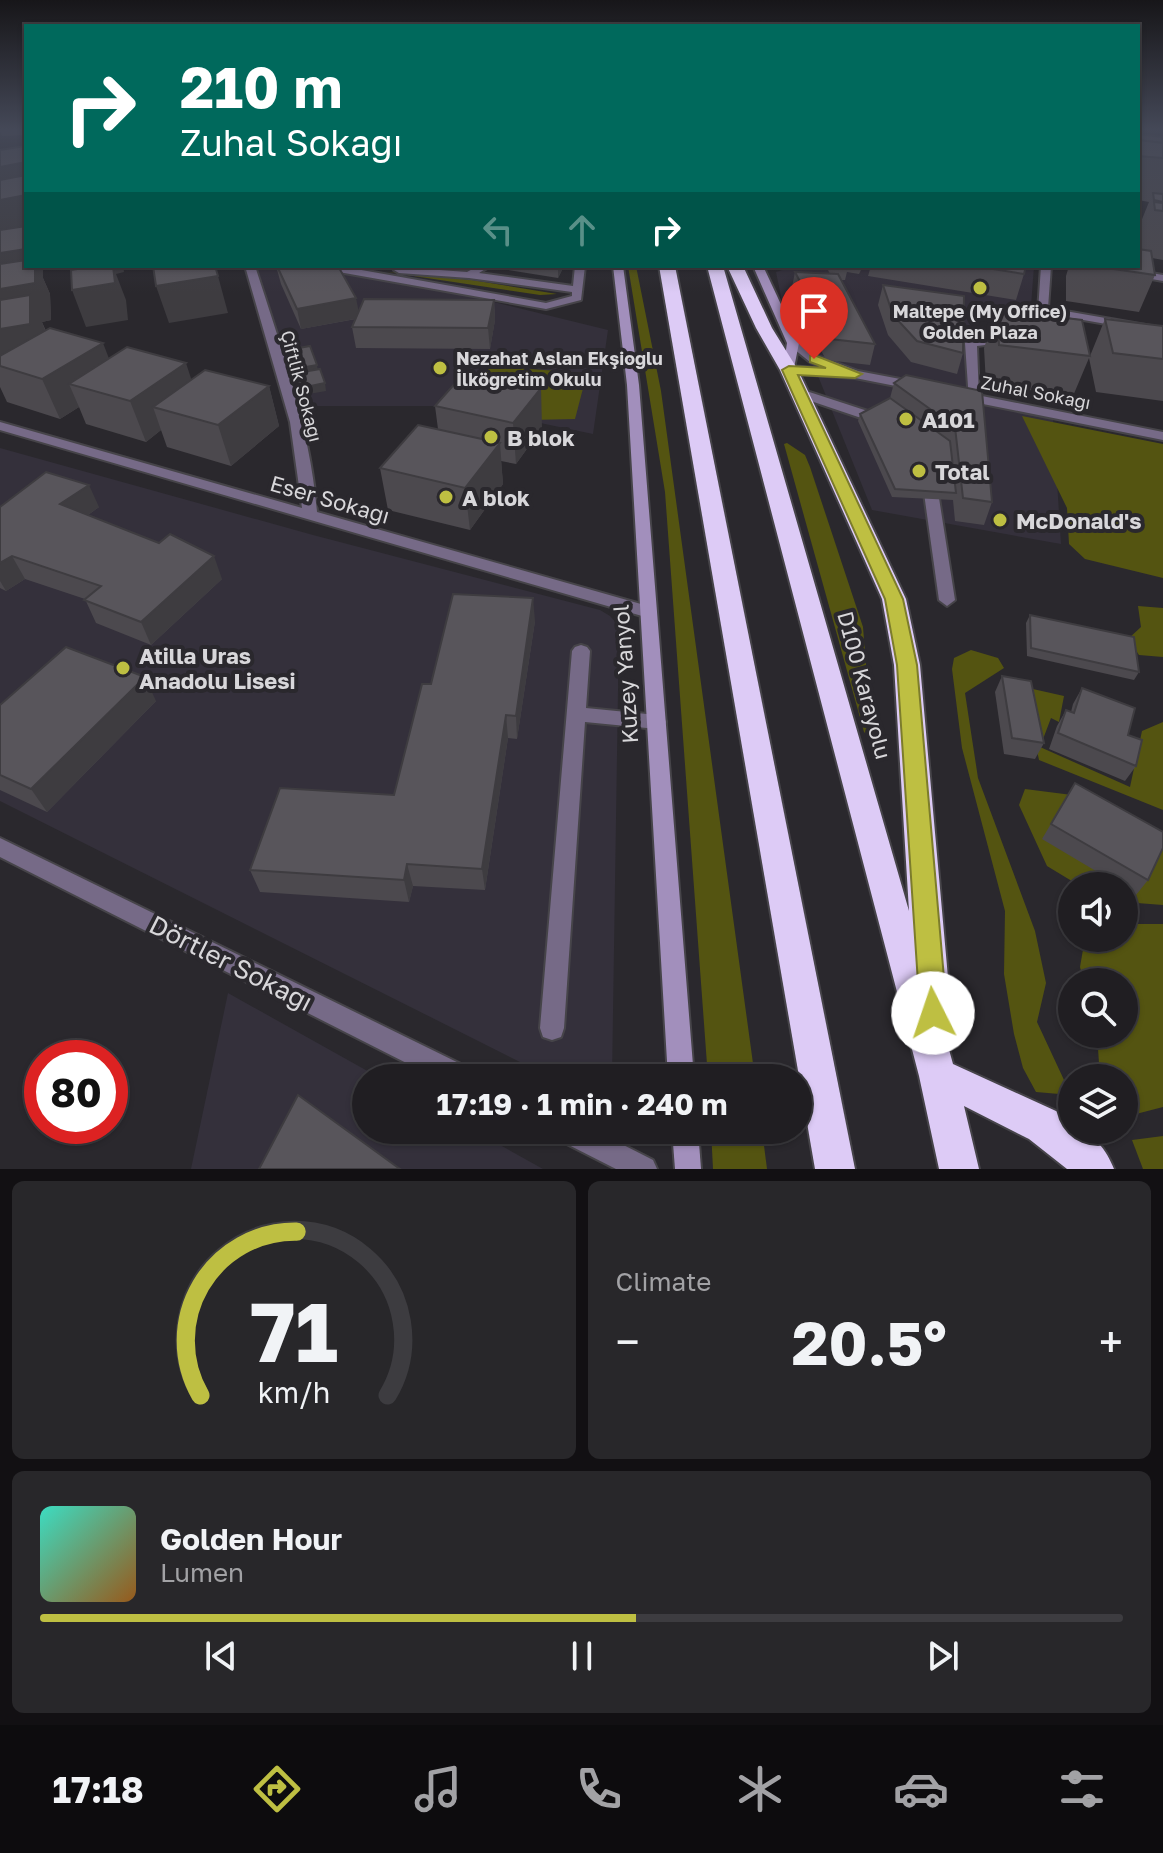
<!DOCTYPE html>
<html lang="en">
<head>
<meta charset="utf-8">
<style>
  :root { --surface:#201e22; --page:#28272a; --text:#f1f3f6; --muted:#a2a2a5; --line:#3d3c40; --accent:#bebf42 }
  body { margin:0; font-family:"Golos Text",sans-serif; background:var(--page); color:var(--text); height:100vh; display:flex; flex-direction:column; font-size:30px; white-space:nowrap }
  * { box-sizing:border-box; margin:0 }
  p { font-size:26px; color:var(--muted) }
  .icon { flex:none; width:44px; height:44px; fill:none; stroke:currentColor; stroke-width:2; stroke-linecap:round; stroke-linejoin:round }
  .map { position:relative; height:1169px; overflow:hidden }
  .panel { display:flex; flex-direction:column; gap:12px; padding:12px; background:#121013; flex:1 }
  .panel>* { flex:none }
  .top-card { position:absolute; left:24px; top:24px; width:1116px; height:244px; border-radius:0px; box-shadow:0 2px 6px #0004,0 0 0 2px var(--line); background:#00695c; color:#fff; overflow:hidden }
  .buttons { position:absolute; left:1058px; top:872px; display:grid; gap:16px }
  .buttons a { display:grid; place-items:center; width:80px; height:80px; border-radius:50%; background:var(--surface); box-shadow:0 2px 6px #0004,0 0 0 2px var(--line); font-size:40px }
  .speed { position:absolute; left:24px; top:1040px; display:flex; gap:16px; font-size:40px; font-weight:700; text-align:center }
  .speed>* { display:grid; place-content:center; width:104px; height:104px; border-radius:50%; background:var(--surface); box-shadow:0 2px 6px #0004,0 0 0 2px var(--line); line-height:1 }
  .speed .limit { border:12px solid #d22; background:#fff; color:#111 }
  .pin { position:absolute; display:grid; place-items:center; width:68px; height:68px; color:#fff; margin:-82px -34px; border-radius:50% 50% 50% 0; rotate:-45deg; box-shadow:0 0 8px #0007 }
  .pin .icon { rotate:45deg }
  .me { position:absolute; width:88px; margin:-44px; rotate:356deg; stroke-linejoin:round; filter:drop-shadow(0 0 6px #0008) }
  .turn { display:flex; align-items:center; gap:28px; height:168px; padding:0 24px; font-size:36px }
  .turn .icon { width:104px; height:104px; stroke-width:2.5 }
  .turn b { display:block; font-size:56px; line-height:68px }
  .lanes { display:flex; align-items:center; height:76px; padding:0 24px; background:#0003; justify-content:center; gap:40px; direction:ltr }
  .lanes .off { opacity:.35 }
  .big { font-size:60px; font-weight:700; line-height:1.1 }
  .panel .widget { flex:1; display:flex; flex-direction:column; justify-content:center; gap:12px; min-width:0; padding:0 28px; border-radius:12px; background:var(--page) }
  .panel .dial { align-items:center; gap:0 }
  .dial svg { height:208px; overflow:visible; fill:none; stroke:var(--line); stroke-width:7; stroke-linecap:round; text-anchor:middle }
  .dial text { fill:var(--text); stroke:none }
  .song { display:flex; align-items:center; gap:24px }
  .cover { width:96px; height:96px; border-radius:12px; background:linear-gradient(135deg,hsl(170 70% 55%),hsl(30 70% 35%)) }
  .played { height:8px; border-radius:4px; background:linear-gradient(90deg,var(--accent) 55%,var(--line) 55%) }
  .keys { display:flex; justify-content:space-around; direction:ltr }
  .heat { display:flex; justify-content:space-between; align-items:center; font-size:44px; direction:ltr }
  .panel .tiles { flex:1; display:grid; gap:12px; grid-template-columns:1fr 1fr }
  .widget:last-child { grid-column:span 2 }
  .trip { position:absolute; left:352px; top:1064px; width:460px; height:80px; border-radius:40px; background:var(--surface); box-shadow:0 2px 6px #0004,0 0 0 2px var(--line); font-weight:700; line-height:80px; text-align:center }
  .menu { display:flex; height:128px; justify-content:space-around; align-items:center; background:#0d0c0e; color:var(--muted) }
  .menu .icon { width:56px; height:56px }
  .menu .on { color:var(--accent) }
  .menu b { font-size:36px; color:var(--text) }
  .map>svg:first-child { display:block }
  .built { fill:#34303b }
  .green { fill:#545411 }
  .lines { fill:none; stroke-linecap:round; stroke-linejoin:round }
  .lane-casing { stroke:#464449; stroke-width:4 }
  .street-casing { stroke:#464449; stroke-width:4 }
  .secondary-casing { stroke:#464449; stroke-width:4 }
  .highway-casing { stroke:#464449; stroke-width:4 }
  .lane { fill:#766a87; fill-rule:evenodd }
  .street { fill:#766a87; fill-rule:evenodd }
  .secondary { fill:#a28fbc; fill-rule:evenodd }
  .highway { fill:#ddcbf6; fill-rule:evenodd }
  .wall { fill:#4c494e }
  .shaded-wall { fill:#3e3c40 }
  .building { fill:#58555b; stroke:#3e3c40; stroke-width:2 }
  .route { fill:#bebf42; stroke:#7c7c2b; stroke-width:2 }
  .poi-dot { fill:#bebf42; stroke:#2a282d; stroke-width:3 }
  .labels { text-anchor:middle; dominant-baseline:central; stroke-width:8; stroke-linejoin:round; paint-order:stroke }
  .far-poi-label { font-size:18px; font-weight:bold; fill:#d8d7da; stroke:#2a282d }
  .far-street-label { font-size:18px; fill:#d8d7da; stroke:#2a282d }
  .poi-label { font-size:22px; font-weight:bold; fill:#d8d7da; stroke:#2a282d; text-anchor:start }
  .street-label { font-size:22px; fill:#d8d7da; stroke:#2a282d }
  .near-street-label { font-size:26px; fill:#d8d7da; stroke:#2a282d }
</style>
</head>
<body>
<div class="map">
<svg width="1163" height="1169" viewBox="0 0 1163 1169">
  <rect width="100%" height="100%" fill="#2a282d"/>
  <g class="built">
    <path d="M249 266H348L608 330 593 434 459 406H287Z"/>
    <path d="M795 266H1034L1030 320H978L968 399 1053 418 1061 544 872 510 814 366 786 321 776 272Z"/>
    <path d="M0 448 313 535 600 610 610 616 619 626 612 1078H552L0 801Z"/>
    <path d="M228 993 380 1078H366V1130H473L543 1169H191Z"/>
  </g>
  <g class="green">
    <path d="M628 266H636L661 391 755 1078H708L665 492Z"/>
    <path d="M387 272 472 280 557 294 540 295Z"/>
    <path d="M487 366 587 373 575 419 528 420 473 407Z"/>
    <path d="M1022 416 1163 444V578L1085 559 1069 544 1067 508Z"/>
    <path d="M787 443 805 455 810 467 863 627 872 739 864 732 784 444Z"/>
    <path d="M1138 606 1163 608V657L1139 655 1128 639 1141 627Z"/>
    <path d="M971 650 998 658 1004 668 965 693 978 778 1035 931 1046 983 1037 1022 1071 1095 1036 1092 1023 1068 1014 1034 1004 974 1005 911 962 748 952 669 954 658Z"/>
    <path d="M1024 687 1064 696 1059 722 1051 718 1040 747 1130 787 1142 731 1163 722V810L1039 760Z"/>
    <path d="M1025 789 1072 795 1163 839V905L1124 902V886H1080L1047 866 1019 805Z"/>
    <path d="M1124 924H1163V1107L1136 1114 1124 1104V1078H1100L1097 1034H1124V982H1084L1080 967 1085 938H1124Z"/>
    <path d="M711 1130H762L767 1169H713Z"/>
    <path d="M1163 1136V1169H1143L1132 1140Z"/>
  </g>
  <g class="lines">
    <defs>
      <g id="lane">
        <path d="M317 266H339L546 303 572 296V292L469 278 399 273 394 270 399 267 467 272 478 266H490L479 273 573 286 575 266H585L581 300 546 309 322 269Z"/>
        <path d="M1041 266H1051L1048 308 1163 328V334L1038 312Z"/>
        <path d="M1006 337 1012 340 1010 342 977 346 979 398 973 402 969 401 965 343 971 340Z"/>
        <path d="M797 388 886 417 887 420 881 424 876 423 793 395 791 392Z"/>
        <path d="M929 475 936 479 955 600 947 606 939 600 922 479Z"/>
        <path d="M581 645 587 647 590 651 586 708 657 715 664 717 666 722 664 727 657 729 585 722 564 1028 561 1037 552 1040 543 1037 540 1028 572 651 575 647Z"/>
      </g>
      <g id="street">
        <path d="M245 266H255C281 347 310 427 317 512L655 608 657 612 655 616 649 618 0 430V422L302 508 290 422Z"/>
        <path d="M1133 270 1163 275V281L1129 275 1128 273Z"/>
        <path d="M793 340 818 356 858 371 916 382 922 386 916 390 855 378 785 373 783 370 789 366 830 369 810 362 789 345V341Z"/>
        <path d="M962 392 1163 432V440L958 399 956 396Z"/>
        <path d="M0 838 471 1069 475 1078H436L0 857Z"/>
        <path d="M553 1130H594L653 1160 657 1169H616L557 1139Z"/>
      </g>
      <g id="secondary">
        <path d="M613 266H623L639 385 694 1078H668L627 385Z"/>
        <path d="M753 266H763L799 343 793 373H785L783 370 787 343Z"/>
        <path d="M672 1130H698L701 1169H675Z"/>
      </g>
      <g id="highway">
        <path d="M659 266H675L855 1169H815Z"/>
        <path d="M707 266H723L909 911 894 665 882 599 780 370 756 328 727 266H743L772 328 798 370 906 599 920 665 952 1022 945 1035 953 1064 1056 1111 1072 1121V1130C1093 1130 1107 1151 1114 1169H1067L1029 1139 964 1106 979 1169H939L919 1076Z"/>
      </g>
    </defs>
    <use href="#lane" class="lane-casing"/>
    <use href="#street" class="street-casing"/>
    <use href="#secondary" class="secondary-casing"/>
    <use href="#highway" class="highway-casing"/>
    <use href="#lane" class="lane"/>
    <use href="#street" class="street"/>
    <use href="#secondary" class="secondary"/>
    <use href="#highway" class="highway"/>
  </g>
  <g class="wall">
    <path d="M0 130H26V135L2 136Z"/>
    <path d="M1138 134 1163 143V260L1152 258 1155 275 1139 312 1066 301V276L1069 266H1138V229L1149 202 1138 200Z"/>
    <path d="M0 150 26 266 43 278 50 294 51 320 42 322 46 331 109 359 191 379 269 386 279 426 231 466 167 447 161 430 146 442 86 424 79 407 60 419 7 402 0 387Z"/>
    <path d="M276 266 359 311 494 300 495 320 490 349 356 348 352 327 356 319 301 329 281 284Z"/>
    <path d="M501 266H564L558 278 502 269Z"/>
    <path d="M829 266H863L859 274 847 272 845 280H841L875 344 870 365 826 360 791 292 795 272 830 274 828 270Z"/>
    <path d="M871 266H1026L1024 274 1016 300 868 276Z"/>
    <path d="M883 285 963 353 957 374 911 362 888 335 878 305Z"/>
    <path d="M997 310 1090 356 1105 319 1163 326V401L1096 392 1089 358 1073 396 986 384 984 348Z"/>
    <path d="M894 383 982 391 992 502 984 525 955 521 953 500 892 497 858 421 860 414 890 398Z"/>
    <path d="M435 406 542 428 516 464 501 461 503 484 470 530 388 510 380 468 438 429Z"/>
    <path d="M0 507H99L88 515 222 579 151 645 96 623 85 599 25 579 6 591 0 588Z"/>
    <path d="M1030 615 1139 672 1134 680 1027 656 1026 623Z"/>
    <path d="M535 621 517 739 508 738 485 890 413 886 409 902 260 892 250 870 394 795 431 684Z"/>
    <path d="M1002 676 1044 743 1035 759 1004 754 995 692Z"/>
    <path d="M1082 688 1128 735 1136 766 1125 781 1049 749 1057 726 1066 710 1071 712 1073 704Z"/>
    <path d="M156 701 47 812 0 790V705Z"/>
    <path d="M1075 783 1148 880 1136 895 1124 888V886H1121L1042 839Z"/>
  </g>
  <g class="shaded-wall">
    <path d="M26 162V231L0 236V167Z"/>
    <path d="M26 249V266H43V278L50 294 51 320 42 322 46 333 0 366V253Z"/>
    <path d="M83 266H123L124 272 116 274 126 300 128 320 86 327 72 290 87 278Z"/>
    <path d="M558 266H564L558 278Z"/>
    <path d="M218 276 228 313 169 323 156 286Z"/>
    <path d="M356 298 360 318 301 329 297 309Z"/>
    <path d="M494 300 495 320 490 349 488 328Z"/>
    <path d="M103 343 118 382 69 384 79 407 60 419 42 379Z"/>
    <path d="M186 363 199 403 153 407 161 430 146 442 130 401Z"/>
    <path d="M317 365 318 372 297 376 295 369Z"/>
    <path d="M325 383 326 391 303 395 301 388Z"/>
    <path d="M269 386 279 426 231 466 218 425Z"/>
    <path d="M541 388 542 428 516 464 513 423Z"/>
    <path d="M500 443 503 484 470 530 465 488Z"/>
    <path d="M89 485 99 507 71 527 60 504Z"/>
    <path d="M12 556 25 579 6 591 0 581V563Z"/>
    <path d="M214 556 222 579 151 645 141 622Z"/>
    <path d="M533 598 535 621 517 739 516 716Z"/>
    <path d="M145 677 156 701 47 812 31 789Z"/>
    <path d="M506 715 508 738 485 890 482 869Z"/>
    <path d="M407 864 413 886 409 902 404 880Z"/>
  </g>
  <g class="building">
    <path d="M1138 134 1162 137 1163 143 1138 140Z"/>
    <path d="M1138 140 1163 143V158L1138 156Z"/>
    <path d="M25 146 26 147V162L0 167V150Z"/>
    <path d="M26 175V195L0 200V180Z"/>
    <path d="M1153 193 1163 194V202L1154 200Z"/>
    <path d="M1154 202 1163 203V211L1155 210Z"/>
    <path d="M26 226V249L0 253V230Z"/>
    <path d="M1138 249 1151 251 1155 275 1093 266H1138Z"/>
    <path d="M26 260V266H35V283L0 289V264Z"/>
    <path d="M96 266H113L115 283 72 290 71 270Z"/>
    <path d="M153 266H215L218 276 156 286Z"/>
    <path d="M277 266H338L356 298 297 309Z"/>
    <path d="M974 266H1026L1024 274Z"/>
    <path d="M795 272 838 274 875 344 830 339Z"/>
    <path d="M883 285 964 296 963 353 917 341 893 315Z"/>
    <path d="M30 295V324L0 329V300Z"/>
    <path d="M364 299 494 300 488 328 352 327Z"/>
    <path d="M997 310 1082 320 1090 356 999 345Z"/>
    <path d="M1105 319 1163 326V359L1113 353Z"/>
    <path d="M50 328 103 343 42 379 0 366V356Z"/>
    <path d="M310 346 317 365 295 369 288 350Z"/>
    <path d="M127 347 186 363 130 401 69 384Z"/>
    <path d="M320 369 325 383 301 388 297 373Z"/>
    <path d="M205 370 269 386 218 425 153 407Z"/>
    <path d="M465 372 541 388 513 423 435 406Z"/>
    <path d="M906 375 982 391 992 502 963 498 955 427 894 383Z"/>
    <path d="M890 398 950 441 956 493 895 489 860 414Z"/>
    <path d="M418 425 500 443 465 488 380 468Z"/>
    <path d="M46 472 89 485 60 504 159 543 170 534 214 556 141 622 84 600 101 586 12 556 0 563V507Z"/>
    <path d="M453 594 533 598 516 716 506 715 482 869 407 864 404 880 250 870 280 788 394 795 422 684H431Z"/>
    <path d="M1030 615 1134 637 1139 672 1031 648Z"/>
    <path d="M66 647 145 677 31 789 0 775V705Z"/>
    <path d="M1002 676 1031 681 1044 743 1012 738Z"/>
    <path d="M1082 688 1135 708 1128 735 1142 740 1136 766 1058 733 1066 710 1074 713Z"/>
    <path d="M1075 783 1163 832V848L1148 880 1051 824Z"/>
    <path d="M298 1095 400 1169H259Z"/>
  </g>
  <linearGradient id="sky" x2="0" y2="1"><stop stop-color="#171619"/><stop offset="0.44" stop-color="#444857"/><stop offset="1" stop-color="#444857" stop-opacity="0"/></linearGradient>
  <rect width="1163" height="293" fill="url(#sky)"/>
  <path class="route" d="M814 355 862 374 855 378 798 375 903 599 917 665 947 1013 943 1022 933 1026 924 1022 920 1013 897 665 885 599 782 370 789 366 826 368 810 362V356Z"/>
  <g class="poi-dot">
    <circle cx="980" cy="288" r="8"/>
    <circle cx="440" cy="368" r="8"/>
    <circle cx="906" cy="419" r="8"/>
    <circle cx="491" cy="437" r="8"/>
    <circle cx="919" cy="471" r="8"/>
    <circle cx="446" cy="497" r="8"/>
    <circle cx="1000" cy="520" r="8"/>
    <circle cx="123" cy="668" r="8"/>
  </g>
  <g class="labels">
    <g class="far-poi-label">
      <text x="980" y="311">Maltepe (My Office)<tspan x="980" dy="21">Golden Plaza</tspan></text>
      <text x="456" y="358" text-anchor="start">Nezahat Aslan Ekşioğlu<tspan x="456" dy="21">İlköğretim Okulu</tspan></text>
    </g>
    <g class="far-street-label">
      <text transform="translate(302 386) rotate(75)">Çiftlik Sokağı</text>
      <text transform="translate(1036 392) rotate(11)">Zuhal Sokağı</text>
    </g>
    <g class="poi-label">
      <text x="922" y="419">A101</text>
      <text x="507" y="437">B blok</text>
      <text x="935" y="471">Total</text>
      <text x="462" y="497">A blok</text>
      <text x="1016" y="520">McDonald's</text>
      <text x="139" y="655">Atilla Uras<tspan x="139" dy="25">Anadolu Lisesi</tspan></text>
    </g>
    <g class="street-label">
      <text transform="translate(330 499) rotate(16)">Eser Sokağı</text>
      <text transform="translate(625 674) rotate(-94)">Kuzey Yanyol</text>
      <text transform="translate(865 685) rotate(75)">D100 Karayolu</text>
    </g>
    <g class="near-street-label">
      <text transform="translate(231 963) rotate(27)">Dörtler Sokağı</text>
    </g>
  </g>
</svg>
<div class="buttons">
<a><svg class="icon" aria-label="sound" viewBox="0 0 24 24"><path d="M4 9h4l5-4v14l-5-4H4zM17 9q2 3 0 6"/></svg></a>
<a><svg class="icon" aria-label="search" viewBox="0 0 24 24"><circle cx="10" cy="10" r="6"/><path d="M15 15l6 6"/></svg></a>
<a><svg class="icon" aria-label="layers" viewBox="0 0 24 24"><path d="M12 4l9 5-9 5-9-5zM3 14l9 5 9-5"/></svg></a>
</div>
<div class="speed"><div class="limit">80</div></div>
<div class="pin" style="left:814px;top:359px;background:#d93025"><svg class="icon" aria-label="arrive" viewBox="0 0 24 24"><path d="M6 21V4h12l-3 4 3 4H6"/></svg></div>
<svg class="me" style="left:933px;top:1013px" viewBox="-20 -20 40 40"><circle r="19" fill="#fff"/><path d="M0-13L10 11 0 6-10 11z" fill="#bebf42"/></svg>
<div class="trip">17:19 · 1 min · 240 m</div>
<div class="top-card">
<div class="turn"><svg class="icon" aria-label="right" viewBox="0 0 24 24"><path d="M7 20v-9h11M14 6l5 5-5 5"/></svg><div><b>210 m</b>Zuhal Sokağı</div></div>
<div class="lanes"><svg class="icon off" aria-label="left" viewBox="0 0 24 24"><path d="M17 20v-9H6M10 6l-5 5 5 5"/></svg><svg class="icon off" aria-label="ahead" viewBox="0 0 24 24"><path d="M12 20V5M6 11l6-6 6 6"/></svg><svg class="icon" aria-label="right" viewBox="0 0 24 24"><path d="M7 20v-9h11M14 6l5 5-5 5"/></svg></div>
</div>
</div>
<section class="panel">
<div class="tiles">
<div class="widget dial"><svg viewBox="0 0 100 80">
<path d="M14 69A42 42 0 1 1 86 69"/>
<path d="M14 69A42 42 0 0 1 51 6" stroke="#bebf42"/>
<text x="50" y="56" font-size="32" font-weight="700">71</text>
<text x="50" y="72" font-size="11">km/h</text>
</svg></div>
<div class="widget"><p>Climate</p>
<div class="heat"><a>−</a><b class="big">20.5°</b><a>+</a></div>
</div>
<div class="widget">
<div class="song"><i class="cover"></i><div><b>Golden Hour</b><p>Lumen</p></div></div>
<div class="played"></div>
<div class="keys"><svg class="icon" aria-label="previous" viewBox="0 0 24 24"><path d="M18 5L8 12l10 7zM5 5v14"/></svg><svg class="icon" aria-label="pause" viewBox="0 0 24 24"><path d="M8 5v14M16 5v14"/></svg><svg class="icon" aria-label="next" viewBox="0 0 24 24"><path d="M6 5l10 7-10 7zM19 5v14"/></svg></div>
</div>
</div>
</section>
<nav class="menu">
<b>17:18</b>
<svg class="icon on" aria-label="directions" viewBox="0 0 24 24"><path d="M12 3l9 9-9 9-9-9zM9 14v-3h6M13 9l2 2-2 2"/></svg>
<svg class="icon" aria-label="music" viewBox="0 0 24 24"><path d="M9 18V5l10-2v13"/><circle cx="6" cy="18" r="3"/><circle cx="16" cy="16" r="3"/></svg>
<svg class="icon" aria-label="phone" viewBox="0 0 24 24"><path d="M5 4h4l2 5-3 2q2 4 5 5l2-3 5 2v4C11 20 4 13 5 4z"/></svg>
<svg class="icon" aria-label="climate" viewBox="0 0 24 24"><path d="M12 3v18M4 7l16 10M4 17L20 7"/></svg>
<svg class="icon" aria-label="car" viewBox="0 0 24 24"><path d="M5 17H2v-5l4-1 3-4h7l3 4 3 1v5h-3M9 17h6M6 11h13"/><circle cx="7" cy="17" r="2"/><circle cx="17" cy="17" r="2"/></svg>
<svg class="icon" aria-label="filters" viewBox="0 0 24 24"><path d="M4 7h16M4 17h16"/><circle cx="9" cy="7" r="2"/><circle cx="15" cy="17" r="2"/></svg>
</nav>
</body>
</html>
